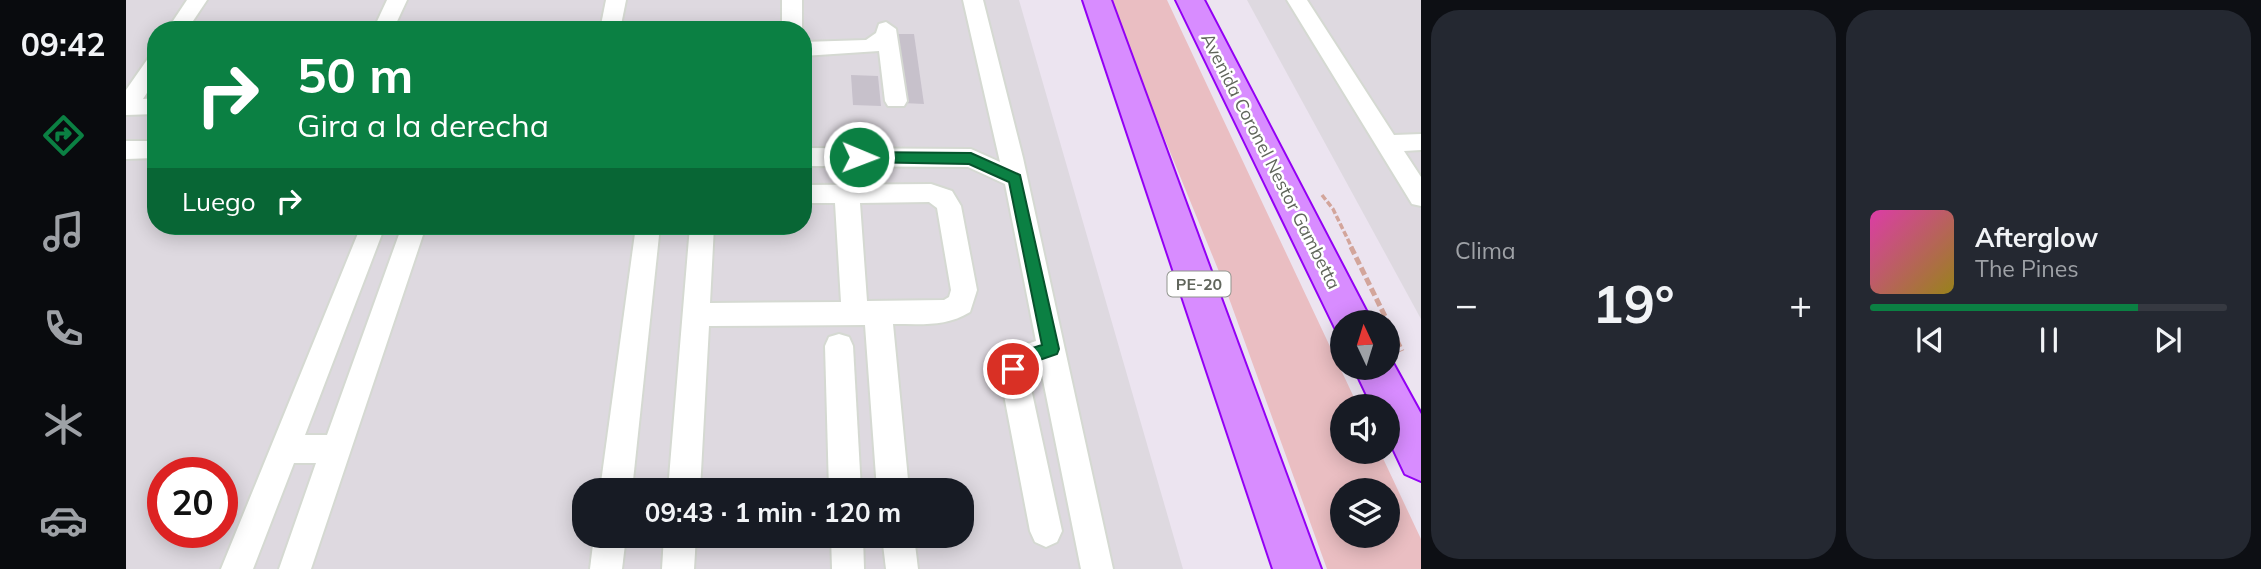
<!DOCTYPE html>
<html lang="es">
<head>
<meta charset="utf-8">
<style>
  :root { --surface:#171b24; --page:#242831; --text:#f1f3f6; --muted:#9ea1a6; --line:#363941; --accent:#0b8043 }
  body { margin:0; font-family:Mulish,sans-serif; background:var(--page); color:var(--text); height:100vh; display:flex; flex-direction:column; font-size:26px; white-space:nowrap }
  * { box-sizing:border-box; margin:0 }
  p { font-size:23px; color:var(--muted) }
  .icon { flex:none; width:38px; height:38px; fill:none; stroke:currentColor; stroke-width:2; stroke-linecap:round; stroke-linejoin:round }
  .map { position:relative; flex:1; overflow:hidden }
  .details { display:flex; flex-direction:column; gap:10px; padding:10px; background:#0d0f14; width:840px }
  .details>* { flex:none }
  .top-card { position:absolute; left:21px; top:21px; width:665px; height:214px; border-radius:28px; box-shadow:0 4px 18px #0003; background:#0b8043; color:#fff; overflow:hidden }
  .needle { width:46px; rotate:356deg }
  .fabs { position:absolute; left:1204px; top:310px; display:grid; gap:14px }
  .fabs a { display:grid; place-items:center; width:70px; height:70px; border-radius:50%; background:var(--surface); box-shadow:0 4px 18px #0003; font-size:35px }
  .speed { position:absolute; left:21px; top:457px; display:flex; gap:14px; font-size:35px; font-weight:700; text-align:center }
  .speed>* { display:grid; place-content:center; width:91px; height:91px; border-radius:50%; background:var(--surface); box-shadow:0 4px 18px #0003; line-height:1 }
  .speed .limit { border:10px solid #d22; background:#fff; color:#111 }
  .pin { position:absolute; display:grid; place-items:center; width:60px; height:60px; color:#fff; margin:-30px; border:4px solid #fff; border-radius:50%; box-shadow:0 2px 7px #0007 }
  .me { position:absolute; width:77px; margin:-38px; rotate:91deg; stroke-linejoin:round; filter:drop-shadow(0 0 5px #0008) }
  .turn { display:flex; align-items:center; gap:24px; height:147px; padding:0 35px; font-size:32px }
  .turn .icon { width:91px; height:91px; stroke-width:2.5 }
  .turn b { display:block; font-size:49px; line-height:60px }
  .then { display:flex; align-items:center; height:66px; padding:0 35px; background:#0003; gap:14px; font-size:26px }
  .big { font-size:52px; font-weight:700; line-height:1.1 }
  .details .widget { flex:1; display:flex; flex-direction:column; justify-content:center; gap:10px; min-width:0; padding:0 24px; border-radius:28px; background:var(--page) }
  .song { display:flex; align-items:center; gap:21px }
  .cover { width:84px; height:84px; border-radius:10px; background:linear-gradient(135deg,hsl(320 70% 55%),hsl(50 70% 35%)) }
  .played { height:7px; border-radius:4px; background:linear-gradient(90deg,var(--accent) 75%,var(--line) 75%) }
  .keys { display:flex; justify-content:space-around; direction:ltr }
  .heat { display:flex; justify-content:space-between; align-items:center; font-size:38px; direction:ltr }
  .details .tiles { flex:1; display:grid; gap:10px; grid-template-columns:repeat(2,1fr) }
  .trip { position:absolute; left:446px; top:478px; width:402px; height:70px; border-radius:28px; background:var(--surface); box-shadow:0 4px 18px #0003; font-weight:700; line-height:70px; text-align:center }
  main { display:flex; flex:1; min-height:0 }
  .menu { display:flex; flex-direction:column; width:126px; justify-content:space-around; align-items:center; background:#090b0e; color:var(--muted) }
  .menu .icon { width:49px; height:49px }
  .menu .selected { color:var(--accent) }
  .menu b { font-size:32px; color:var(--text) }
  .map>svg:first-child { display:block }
  .industrial { fill:#ded9e0; fill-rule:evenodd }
  .green { fill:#eabec2; fill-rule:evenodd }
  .building { fill:#c7c1cb }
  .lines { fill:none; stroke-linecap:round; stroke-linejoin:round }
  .minor-casing { stroke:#d5d9d2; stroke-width:4 }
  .highway-casing { stroke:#9300f4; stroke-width:4 }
  .path-far1 { stroke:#d3a59b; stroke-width:3.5; stroke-dasharray:6 2.5; stroke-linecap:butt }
  .path { stroke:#d3a59b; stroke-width:5; stroke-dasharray:8 3.5; stroke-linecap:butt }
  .minor { fill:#fff; fill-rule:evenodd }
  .highway { fill:#d88cff; fill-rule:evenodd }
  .route { fill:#0b8043; stroke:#07532c; stroke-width:2 }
  .labels { text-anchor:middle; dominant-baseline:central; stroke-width:5; stroke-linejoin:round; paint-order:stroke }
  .shield { fill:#fff; stroke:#90948d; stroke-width:2 }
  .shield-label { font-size:16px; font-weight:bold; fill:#61665c }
  .street-label { font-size:18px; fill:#61665c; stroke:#fff }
</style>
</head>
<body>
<main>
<nav class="menu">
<b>09:42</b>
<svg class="icon selected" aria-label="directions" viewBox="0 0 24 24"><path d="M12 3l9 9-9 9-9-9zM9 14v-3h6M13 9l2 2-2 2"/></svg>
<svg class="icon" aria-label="music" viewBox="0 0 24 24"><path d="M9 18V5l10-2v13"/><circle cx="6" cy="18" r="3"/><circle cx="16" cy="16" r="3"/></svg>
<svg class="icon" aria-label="phone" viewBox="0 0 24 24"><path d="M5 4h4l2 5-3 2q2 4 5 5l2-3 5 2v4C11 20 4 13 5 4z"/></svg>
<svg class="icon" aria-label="climate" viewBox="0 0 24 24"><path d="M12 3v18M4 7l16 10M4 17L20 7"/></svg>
<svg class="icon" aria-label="car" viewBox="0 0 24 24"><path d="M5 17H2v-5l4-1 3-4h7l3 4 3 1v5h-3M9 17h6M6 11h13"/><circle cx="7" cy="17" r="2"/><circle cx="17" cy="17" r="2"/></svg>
</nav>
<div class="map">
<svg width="1295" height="569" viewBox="0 0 1295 569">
  <rect width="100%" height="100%" fill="#ece4f0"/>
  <g class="industrial">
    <path d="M0 0H893L1057 569H0ZM30 30H677V226H30ZM37 472H96V532H37ZM458 490H836V536H458Z"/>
    <path d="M1121 0H1295V319L1152 57Z"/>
  </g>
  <path class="green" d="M982 0H1041L1232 406H1216V452H1254L1295 539V569H1201L1096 279ZM1216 490H1262V536H1216Z"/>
  <g class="building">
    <path d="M769 34H788L798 104 777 103Z"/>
    <path d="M725 75 752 76 755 106 727 105Z"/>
  </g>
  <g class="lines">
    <defs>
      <g id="minor">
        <path d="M61 0H81L61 30H41Z"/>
        <path d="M261 0H281L267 30H247Z"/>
        <path d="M480 0H500L494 30H474Z"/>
        <rect x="656" y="0" width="20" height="30"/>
        <path d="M837 0H857L897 158 987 569H955L914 365 901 370 936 531 931 542 920 547 909 542 904 531 873 369 883 350 910 341 879 184 842 167 677 166V148L845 149 874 162Z"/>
        <path d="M1161 0H1181L1268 135 1295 134V150L1278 151 1295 177V206L1286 204Z"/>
        <path d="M760 22 770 29 781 101 778 106H762L759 101 753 51 677 56V42L740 40 750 33 753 24Z"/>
        <path d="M30 55V79L17 99 30 98V114L0 115V90L23 57Z"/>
        <path d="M0 141H30V158L0 159Z"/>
        <path d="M805 184 826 191 835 206 851 290 844 312C820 327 795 324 767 324L783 490H751L739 325 583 326 574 490H542L564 226H588L584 303 715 302 709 203H677V185ZM803 202 811 208 825 290 823 297 818 300 741 301 734 203Z"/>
        <path d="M235 226H259L179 435H201L276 226H300L185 569H153L190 463H168L127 569H95Z"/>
        <path d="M510 226H534L506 490H474Z"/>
        <path d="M713 334 723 337 727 346 735 490H703L699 346 703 337Z"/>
        <path d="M468 536H500L496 569H464Z"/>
        <path d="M538 536H570L568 569H536Z"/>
        <path d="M705 536H737L738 569H706Z"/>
        <path d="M756 536H788L792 569H760Z"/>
      </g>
      <g id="highway">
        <path d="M957 0H985L1195 569H1147Z"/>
        <path d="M1050 0H1078L1246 322H1216V336L1212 334Z"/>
        <path d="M1262 354 1295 414V481L1279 474 1262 438V406H1246L1228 368H1262Z"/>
      </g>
    </defs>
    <use href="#minor" class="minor-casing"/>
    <use href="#highway" class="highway-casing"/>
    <path class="path-far1" d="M1196 195 1207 209 1226 248"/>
    <path class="path" d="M1225 247 1276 351"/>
    <use href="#minor" class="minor"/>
    <use href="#highway" class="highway"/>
  </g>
  <path class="route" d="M733 152 845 153 894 175 933 349 931 354 899 365 887 376 878 369 887 354 916 345 883 182 843 164 733 162 726 157Z"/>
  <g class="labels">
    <rect class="shield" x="1041.5" y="271.5" width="63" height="25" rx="5"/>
    <g class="shield-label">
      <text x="1073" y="284">PE-20</text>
    </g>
    <g class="street-label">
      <text transform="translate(1145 161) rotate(63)">Avenida Coronel Nestor Gambetta</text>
    </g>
  </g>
</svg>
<div class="fabs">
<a><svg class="needle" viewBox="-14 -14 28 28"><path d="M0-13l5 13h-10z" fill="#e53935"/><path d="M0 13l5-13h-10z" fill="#9ea1a6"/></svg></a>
<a><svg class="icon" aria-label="sound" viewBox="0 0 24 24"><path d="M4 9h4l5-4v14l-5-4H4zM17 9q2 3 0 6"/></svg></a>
<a><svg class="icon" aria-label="layers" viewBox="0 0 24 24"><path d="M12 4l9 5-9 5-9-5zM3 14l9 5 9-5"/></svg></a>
</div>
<div class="speed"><div class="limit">20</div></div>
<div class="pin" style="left:887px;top:369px;background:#d93025"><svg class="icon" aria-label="arrive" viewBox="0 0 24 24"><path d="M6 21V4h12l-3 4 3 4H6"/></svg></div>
<svg class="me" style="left:733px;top:157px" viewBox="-20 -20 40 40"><circle r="17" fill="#0b8043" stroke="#fff" stroke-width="3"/><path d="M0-11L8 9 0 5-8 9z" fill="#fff"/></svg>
<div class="trip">09:43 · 1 min · 120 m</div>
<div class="top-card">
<div class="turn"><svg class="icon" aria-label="right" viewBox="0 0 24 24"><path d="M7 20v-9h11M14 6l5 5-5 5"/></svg><div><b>50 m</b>Gira a la derecha</div></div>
<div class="then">Luego<svg class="icon" aria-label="right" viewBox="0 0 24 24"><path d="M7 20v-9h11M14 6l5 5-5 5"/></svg></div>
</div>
</div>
<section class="details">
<div class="tiles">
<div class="widget"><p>Clima</p>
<div class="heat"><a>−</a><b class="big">19°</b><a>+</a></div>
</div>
<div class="widget">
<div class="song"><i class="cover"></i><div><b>Afterglow</b><p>The Pines</p></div></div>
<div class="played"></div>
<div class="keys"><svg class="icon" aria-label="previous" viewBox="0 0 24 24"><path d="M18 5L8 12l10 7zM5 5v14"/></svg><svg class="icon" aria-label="pause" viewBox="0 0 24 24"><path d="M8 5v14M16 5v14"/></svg><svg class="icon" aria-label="next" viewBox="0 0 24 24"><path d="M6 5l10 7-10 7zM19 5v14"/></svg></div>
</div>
</div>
</section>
</main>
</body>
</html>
